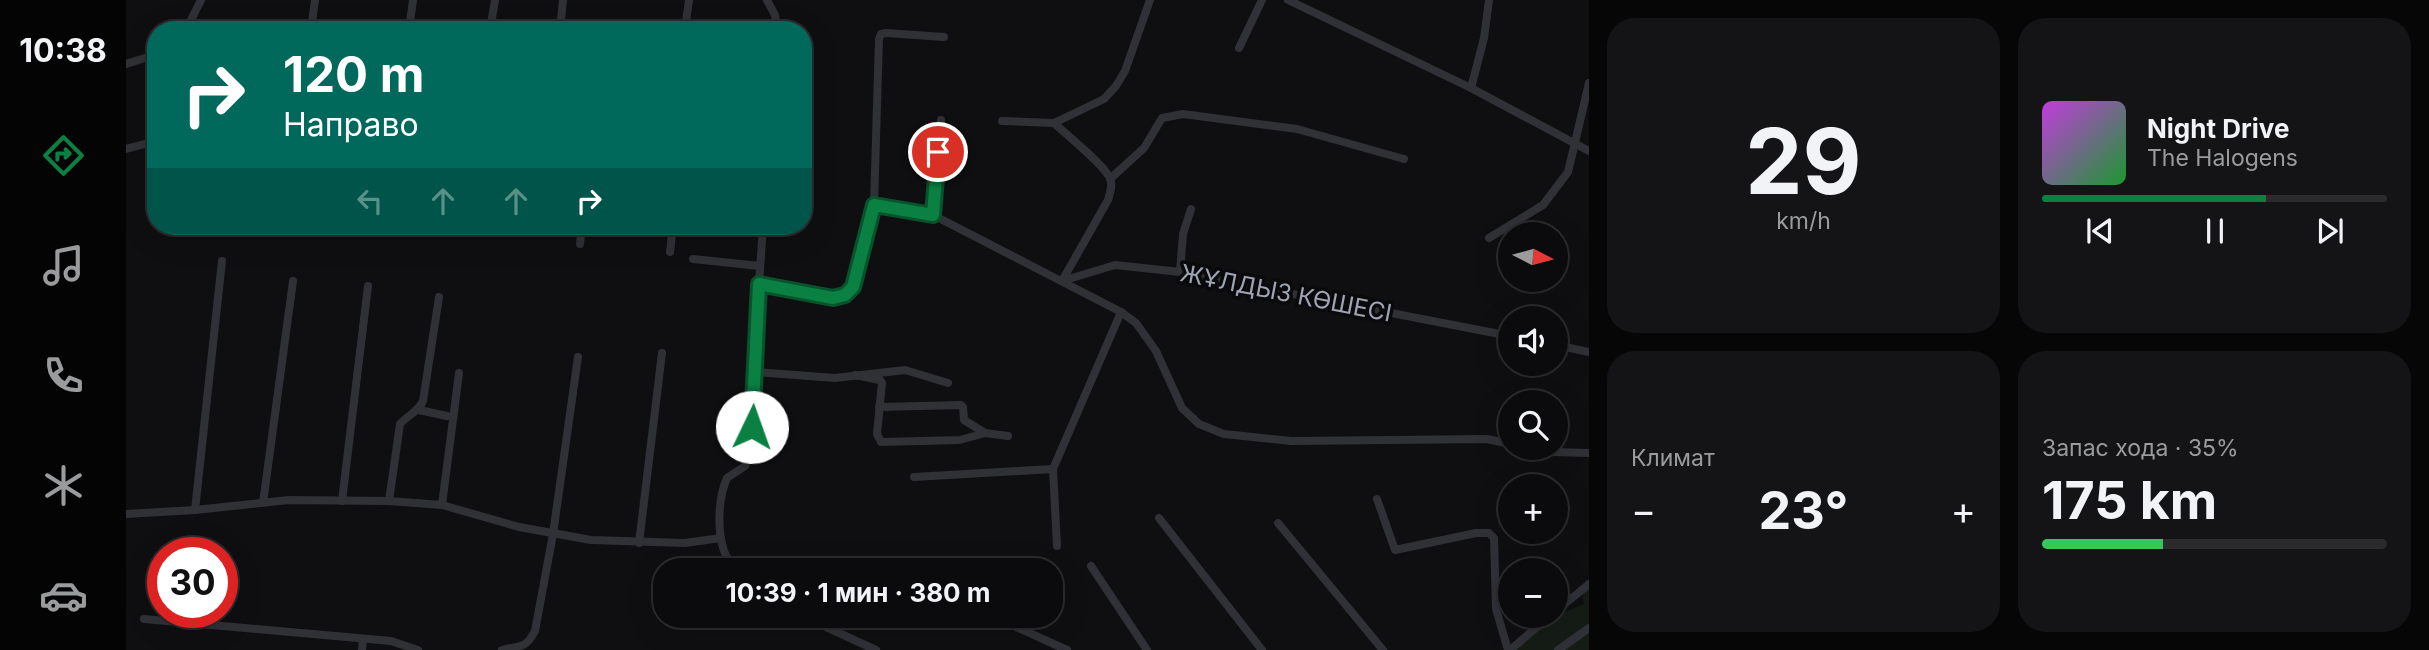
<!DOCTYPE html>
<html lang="ru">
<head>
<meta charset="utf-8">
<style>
  :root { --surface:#0b0b0d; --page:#141416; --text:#f1f3f6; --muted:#9a9b9d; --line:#2b2b2e; --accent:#0b8043 }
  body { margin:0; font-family:Inter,sans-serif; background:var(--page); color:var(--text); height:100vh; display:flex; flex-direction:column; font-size:26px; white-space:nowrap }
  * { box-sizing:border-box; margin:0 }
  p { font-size:23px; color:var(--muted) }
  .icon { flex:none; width:38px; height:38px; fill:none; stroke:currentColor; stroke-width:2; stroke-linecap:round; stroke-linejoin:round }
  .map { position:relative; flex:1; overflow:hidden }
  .drawer { display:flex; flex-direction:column; gap:18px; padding:18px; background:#060607; width:840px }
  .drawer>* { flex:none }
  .banner { position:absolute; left:21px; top:21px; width:665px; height:214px; border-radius:28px; box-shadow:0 7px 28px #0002,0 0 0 2px var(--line); background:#00695c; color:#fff; overflow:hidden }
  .needle { width:46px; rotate:96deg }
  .controls { position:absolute; left:1372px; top:222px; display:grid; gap:14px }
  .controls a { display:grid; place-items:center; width:70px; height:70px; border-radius:50%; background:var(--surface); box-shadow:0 7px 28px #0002,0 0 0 2px var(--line); font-size:35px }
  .speed { position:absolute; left:21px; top:537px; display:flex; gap:14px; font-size:35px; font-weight:700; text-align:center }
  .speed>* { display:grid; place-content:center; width:91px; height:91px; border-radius:50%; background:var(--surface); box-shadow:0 7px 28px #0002,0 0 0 2px var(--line); line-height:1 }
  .speed .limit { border:10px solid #d22; background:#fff; color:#111 }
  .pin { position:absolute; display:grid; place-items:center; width:60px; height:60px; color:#fff; margin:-30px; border:4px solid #fff; border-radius:50%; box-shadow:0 2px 7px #0007 }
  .me { position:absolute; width:77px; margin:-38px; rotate:3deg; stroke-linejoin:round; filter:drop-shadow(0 0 5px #0008) }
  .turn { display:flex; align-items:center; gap:24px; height:147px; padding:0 21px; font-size:32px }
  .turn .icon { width:91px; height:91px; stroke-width:2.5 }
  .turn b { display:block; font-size:49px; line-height:60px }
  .lanes { display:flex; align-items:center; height:66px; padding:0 21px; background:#0003; justify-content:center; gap:35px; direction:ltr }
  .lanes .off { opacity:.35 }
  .big { font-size:52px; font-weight:700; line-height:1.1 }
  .drawer .widget { flex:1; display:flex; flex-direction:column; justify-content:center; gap:10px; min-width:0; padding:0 24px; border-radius:28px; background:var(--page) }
  .drawer .dial { align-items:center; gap:0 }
  .dial b { font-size:91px; line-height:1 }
  .song { display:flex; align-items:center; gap:21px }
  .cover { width:84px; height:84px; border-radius:10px; background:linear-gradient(135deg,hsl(290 70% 55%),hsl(130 70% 35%)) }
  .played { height:7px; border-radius:4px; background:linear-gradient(90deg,var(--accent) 65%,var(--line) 65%) }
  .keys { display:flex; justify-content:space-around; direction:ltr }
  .heat { display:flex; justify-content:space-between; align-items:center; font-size:38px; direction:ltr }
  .charge { height:10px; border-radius:5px; background:linear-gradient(90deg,#34c759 35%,var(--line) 0) }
  .drawer .tiles { flex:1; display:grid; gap:18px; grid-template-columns:repeat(2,1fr) }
  .trip { position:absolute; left:527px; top:558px; width:410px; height:70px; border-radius:28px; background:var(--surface); box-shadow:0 7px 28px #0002,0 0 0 2px var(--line); font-weight:700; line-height:70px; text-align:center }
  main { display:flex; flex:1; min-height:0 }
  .tabs { display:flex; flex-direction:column; width:126px; justify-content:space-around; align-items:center; background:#040405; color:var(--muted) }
  .tabs .icon { width:49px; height:49px }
  .tabs .on { color:var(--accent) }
  .tabs b { font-size:32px; color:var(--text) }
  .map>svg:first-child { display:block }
  .green { fill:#151c16 }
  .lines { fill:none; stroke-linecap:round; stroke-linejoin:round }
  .minor { stroke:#303136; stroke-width:8 }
  .route-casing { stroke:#07532c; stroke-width:18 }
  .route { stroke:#0b8043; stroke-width:12 }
  .labels { text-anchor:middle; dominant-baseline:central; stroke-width:7; stroke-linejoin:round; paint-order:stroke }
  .street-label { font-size:24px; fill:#9ea4b3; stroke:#0a0a0c }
</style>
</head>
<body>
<main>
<nav class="tabs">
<b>10:38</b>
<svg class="icon on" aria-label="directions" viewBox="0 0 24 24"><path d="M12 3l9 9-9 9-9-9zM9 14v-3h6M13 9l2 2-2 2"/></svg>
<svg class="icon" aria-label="music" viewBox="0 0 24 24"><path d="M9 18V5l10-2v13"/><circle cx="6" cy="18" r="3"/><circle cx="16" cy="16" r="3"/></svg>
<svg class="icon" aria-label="phone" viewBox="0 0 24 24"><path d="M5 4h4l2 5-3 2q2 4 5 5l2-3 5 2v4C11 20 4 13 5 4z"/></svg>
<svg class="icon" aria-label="climate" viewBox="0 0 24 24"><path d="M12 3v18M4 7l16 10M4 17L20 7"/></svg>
<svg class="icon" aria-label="car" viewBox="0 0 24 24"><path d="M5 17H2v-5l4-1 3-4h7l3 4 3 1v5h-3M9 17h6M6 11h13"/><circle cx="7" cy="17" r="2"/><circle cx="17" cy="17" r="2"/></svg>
</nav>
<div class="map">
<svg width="1463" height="650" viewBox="0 0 1463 650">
  <rect width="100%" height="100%" fill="#0f0f11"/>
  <path class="green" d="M1463 586V650H1379L1416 622 1458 604 1455 591Z"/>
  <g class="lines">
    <g class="minor">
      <path d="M641 0 649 15 651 30"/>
      <path d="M1162 0 1345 88 1463 151"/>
      <path d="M60 30 75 0"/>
      <path d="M185 30 189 0"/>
      <path d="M283 30 287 0"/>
      <path d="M364 30 369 0"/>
      <path d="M434 30 437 0"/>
      <path d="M559 30 563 0"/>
      <path d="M1113 48 1136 0"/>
      <path d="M0 64 19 58 27 59 30 64"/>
      <path d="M1345 88 1358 38 1363 0"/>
      <path d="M876 121 928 123 978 99 990 86 999 71 1024 0"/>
      <path d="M928 123C941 135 977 164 984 178 987 185 984 193 982 200L936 281"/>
      <path d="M0 149 30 141"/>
      <path d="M984 179 1018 148 1036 118 1057 114 1171 129 1278 159"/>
      <path d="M748 205 807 215 995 312 1010 323 1030 351 1056 408 1073 424 1098 434 1165 441 1361 439 1384 444"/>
      <path d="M807 215 815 120"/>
      <path d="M354 232V226"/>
      <path d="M256 233 257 226"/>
      <path d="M1363 238 1417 205 1442 172 1463 83"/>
      <path d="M454 244 456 226"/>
      <path d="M544 252 547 226"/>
      <path d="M567 259 634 266"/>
      <path d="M1054 272 1057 234 1065 209"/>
      <path d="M936 281 989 265 1054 272 1384 336"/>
      <path d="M633 284 637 226"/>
      <path d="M1430 345 1463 352"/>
      <path d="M629 372 709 378 779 370 822 383"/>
      <path d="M729 375 754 380 756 383 751 434 755 442 834 440 859 433 882 436"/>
      <path d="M753 407 835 405 837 407 838 420 859 433"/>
      <path d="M293 410 321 416"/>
      <path d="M1406 448 1427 452 1463 453"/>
      <path d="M788 477 927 469"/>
      <path d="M1251 499 1269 550 1350 533H1363L1368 538 1370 609 1382 650"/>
      <path d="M216 501 242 286"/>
      <path d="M263 501 274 424C282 415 292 412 297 401L313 297"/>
      <path d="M137 503 167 281"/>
      <path d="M316 505 333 373"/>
      <path d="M69 510 96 261"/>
      <path d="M0 514 69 510 163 500 263 501 316 505 393 527 465 540 559 543 595 538"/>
      <path d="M1033 518 1136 650"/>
      <path d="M1152 523 1257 650"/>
      <path d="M513 543 536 353"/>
      <path d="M931 546 927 469 995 312"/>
      <path d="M965 566 1021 650"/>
      <path d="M609 570C605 564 600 557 598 551 591 530 592 498 601 478L619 466 625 455 633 284 707 297 719 295 727 287 748 205 753 39 755 34 760 33 818 37"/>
      <path d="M1430 611 1463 584"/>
      <path d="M676 616 750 650"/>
      <path d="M866 616 941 650"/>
      <path d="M18 619 265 641 292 650"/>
      <path d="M236 650 237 639"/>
      <path d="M376 650C394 645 399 650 409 631L427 534 452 357"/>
      <path d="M1384 650 1424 616"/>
      <path d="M1432 650 1463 628"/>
    </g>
  </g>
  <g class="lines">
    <defs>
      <path id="route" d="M626 427 633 284 707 298 719 295 727 287 748 205 807 215 812 152"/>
    </defs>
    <use href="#route" class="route-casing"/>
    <use href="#route" class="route"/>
  </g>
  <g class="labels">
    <g class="street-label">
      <text transform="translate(1160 293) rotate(11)">ЖҰЛДЫЗ КӨШЕСІ</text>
    </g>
  </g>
</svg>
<div class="controls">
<a><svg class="needle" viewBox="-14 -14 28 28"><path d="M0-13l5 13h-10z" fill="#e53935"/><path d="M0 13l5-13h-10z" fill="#9a9b9d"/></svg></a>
<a><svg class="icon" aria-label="sound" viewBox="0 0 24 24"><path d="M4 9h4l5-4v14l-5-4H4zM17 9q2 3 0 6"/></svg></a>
<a><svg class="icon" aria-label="search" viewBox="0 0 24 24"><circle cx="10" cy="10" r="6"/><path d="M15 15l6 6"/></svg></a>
<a>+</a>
<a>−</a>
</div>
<div class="speed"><div class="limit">30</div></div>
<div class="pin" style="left:812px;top:152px;background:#d93025"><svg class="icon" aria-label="arrive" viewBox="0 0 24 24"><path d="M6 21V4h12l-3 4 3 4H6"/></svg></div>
<svg class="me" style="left:626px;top:427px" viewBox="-20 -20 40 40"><circle r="19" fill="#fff"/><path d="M0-13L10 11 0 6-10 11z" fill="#0b8043"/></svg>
<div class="trip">10:39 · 1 мин · 380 m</div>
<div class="banner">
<div class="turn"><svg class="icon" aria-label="right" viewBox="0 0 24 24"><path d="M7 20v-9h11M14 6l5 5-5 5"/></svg><div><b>120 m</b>Направо</div></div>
<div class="lanes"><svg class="icon off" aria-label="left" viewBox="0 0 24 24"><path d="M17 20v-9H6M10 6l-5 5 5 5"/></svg><svg class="icon off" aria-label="ahead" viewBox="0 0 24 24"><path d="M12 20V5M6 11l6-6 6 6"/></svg><svg class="icon off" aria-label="ahead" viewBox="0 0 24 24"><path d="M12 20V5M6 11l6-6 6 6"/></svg><svg class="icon" aria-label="right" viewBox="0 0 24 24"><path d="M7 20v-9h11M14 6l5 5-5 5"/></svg></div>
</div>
</div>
<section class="drawer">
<div class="tiles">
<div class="widget dial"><b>29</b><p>km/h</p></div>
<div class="widget">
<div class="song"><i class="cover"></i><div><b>Night Drive</b><p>The Halogens</p></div></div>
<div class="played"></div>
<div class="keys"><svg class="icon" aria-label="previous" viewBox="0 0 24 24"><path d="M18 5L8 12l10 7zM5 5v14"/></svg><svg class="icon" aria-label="pause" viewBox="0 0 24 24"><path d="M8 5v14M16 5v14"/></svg><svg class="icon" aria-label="next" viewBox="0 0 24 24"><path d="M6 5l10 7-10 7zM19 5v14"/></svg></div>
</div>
<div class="widget"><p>Климат</p>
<div class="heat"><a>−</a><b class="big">23°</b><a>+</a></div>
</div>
<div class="widget"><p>Запас хода · 35%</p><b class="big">175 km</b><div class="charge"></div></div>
</div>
</section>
</main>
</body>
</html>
